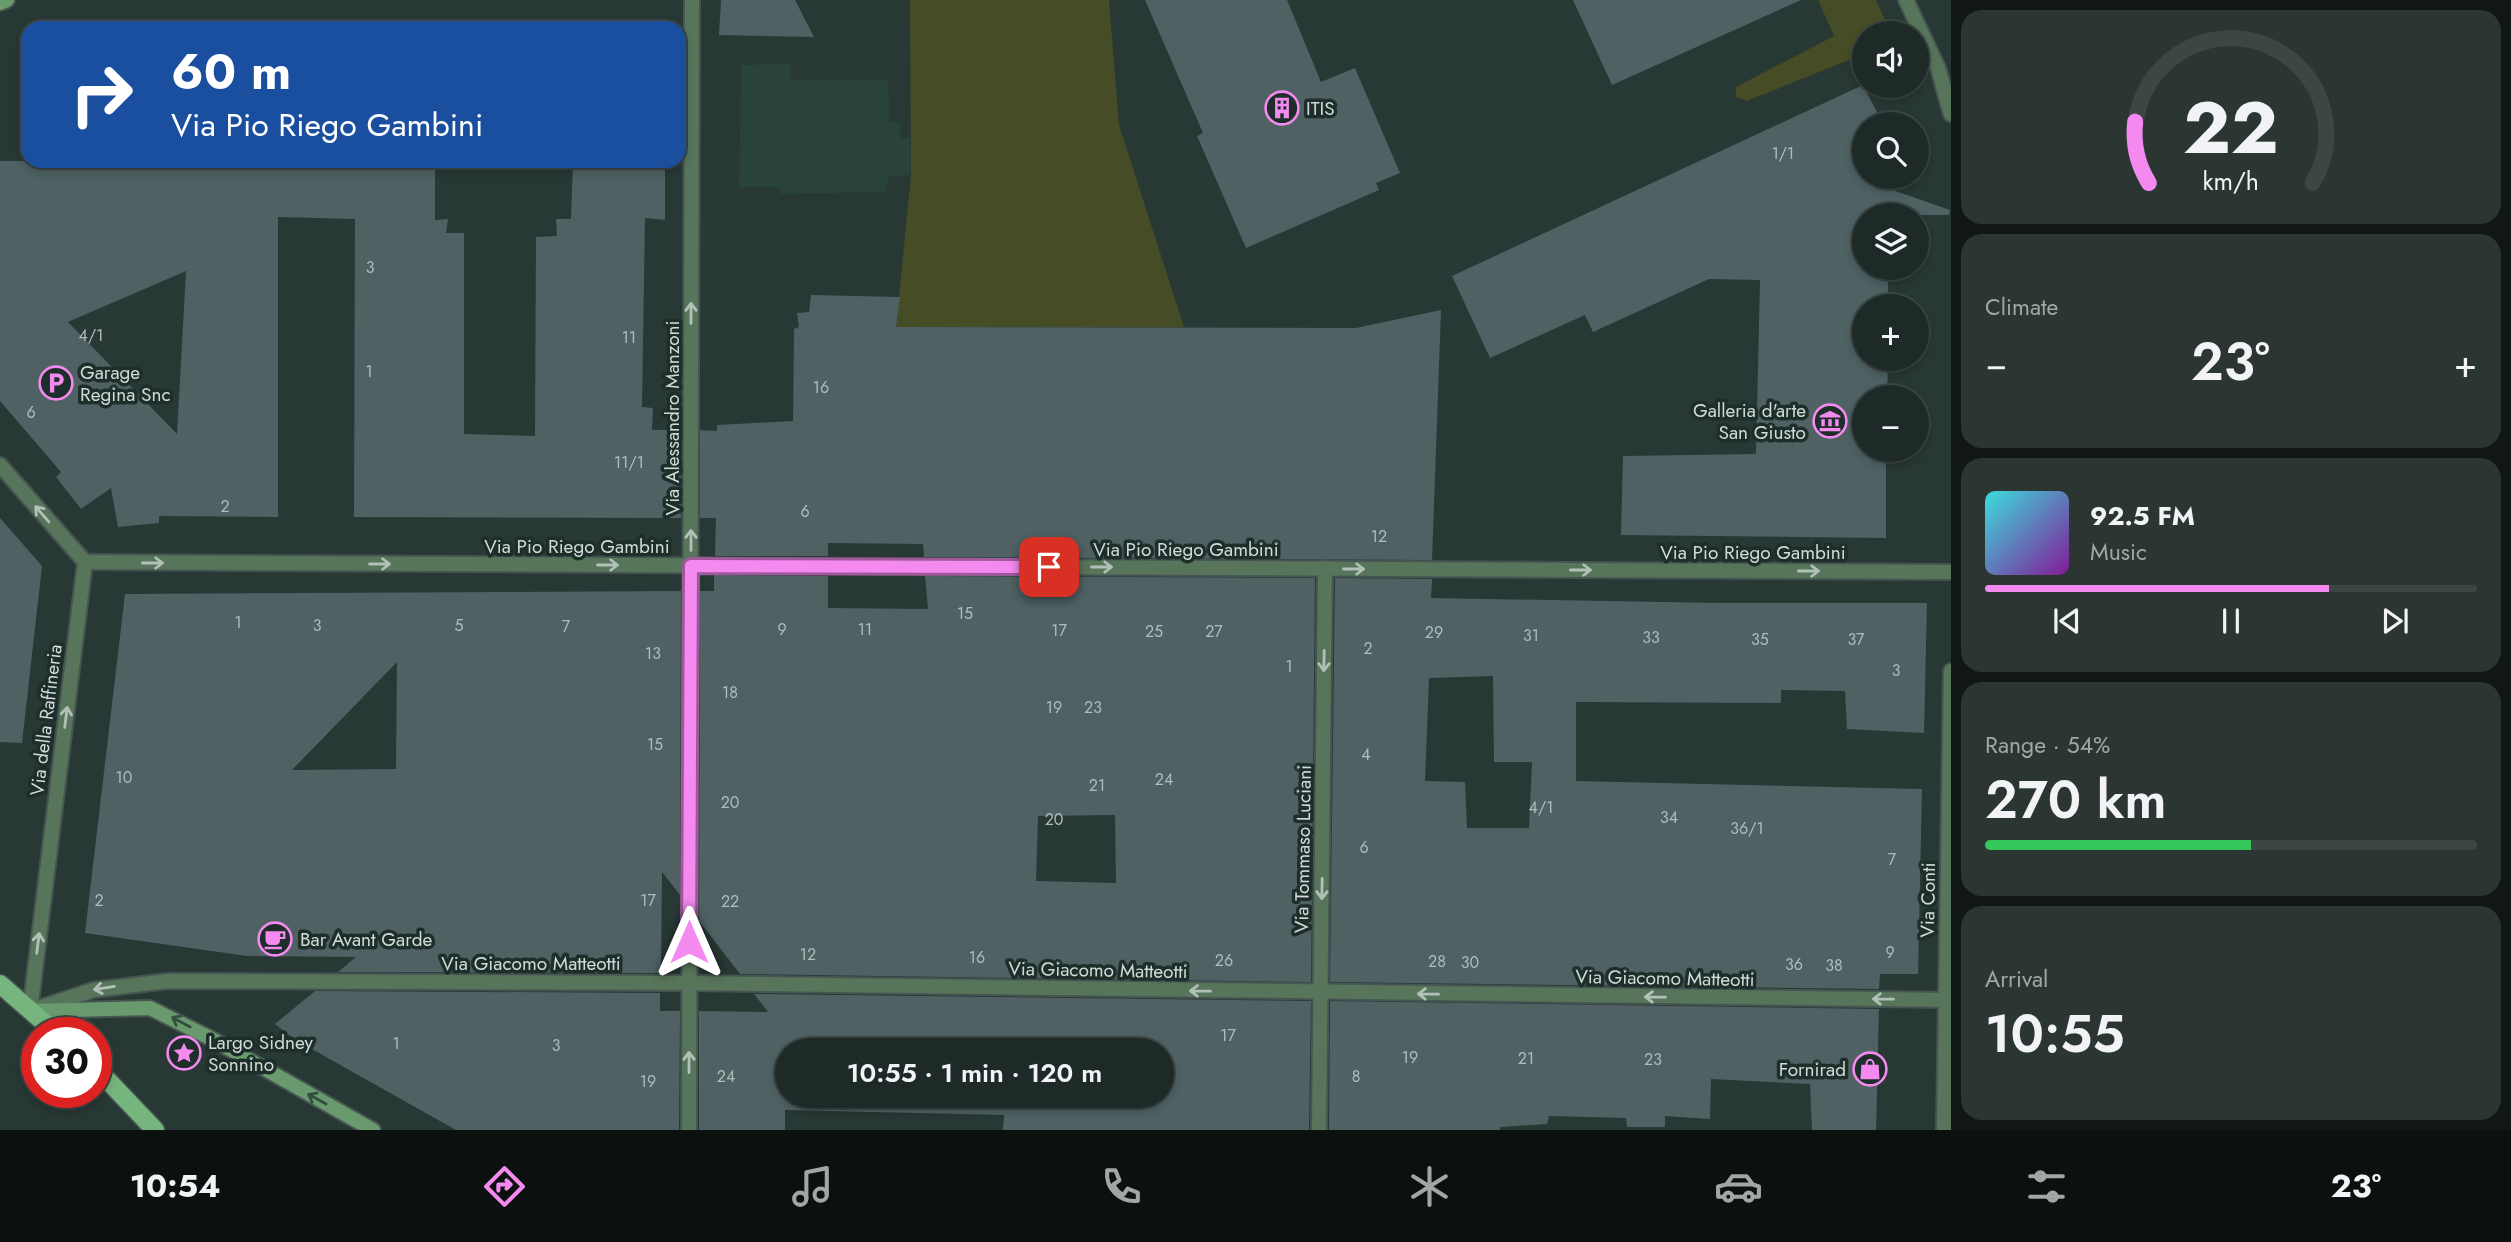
<!DOCTYPE html>
<html lang="en">
<head>
<meta charset="utf-8">
<style>
  :root { --surface:#1e2a27; --page:#2b3633; --text:#f1f3f6; --muted:#a1a7a7; --line:#3c4644; --accent:#f489ef }
  body { margin:0; font-family:Jost,sans-serif; background:var(--page); color:var(--text); height:100vh; display:flex; flex-direction:column; font-size:26px; white-space:nowrap }
  * { box-sizing:border-box; margin:0 }
  p { font-size:23px; color:var(--muted) }
  .icon { flex:none; width:38px; height:38px; fill:none; stroke:currentColor; stroke-width:2; stroke-linecap:round; stroke-linejoin:round }
  .map { position:relative; flex:1; overflow:hidden }
  .panel { display:flex; flex-direction:column; gap:10px; padding:10px; background:#101715; width:560px }
  .panel>* { flex:none }
  .guide { position:absolute; left:21px; top:21px; width:665px; height:147px; border-radius:21px; box-shadow:0 4px 10px #0003,0 0 0 2px var(--line); background:#1a4fa0; color:#fff; overflow:hidden }
  .buttons { position:absolute; left:1852px; top:21px; display:grid; gap:14px }
  .buttons a { display:grid; place-items:center; width:77px; height:77px; border-radius:50%; background:var(--surface); box-shadow:0 4px 10px #0003,0 0 0 2px var(--line); font-size:35px }
  .speed { position:absolute; left:21px; top:1017px; display:flex; gap:14px; font-size:35px; font-weight:700; text-align:center }
  .speed>* { display:grid; place-content:center; width:91px; height:91px; border-radius:50%; background:var(--surface); box-shadow:0 4px 10px #0003,0 0 0 2px var(--line); line-height:1 }
  .speed .limit { border:10px solid #d22; background:#fff; color:#111 }
  .pin { position:absolute; display:grid; place-items:center; width:60px; height:60px; color:#fff; margin:-30px; border-radius:14px; box-shadow:0 4px 10px #0006 }
  .me { position:absolute; width:77px; margin:-38px; rotate:0deg; stroke-linejoin:round; filter:drop-shadow(0 0 5px #0008) }
  .turn { display:flex; align-items:center; gap:24px; height:147px; padding:0 35px; font-size:32px }
  .turn .icon { width:91px; height:91px; stroke-width:2.5 }
  .turn b { display:block; font-size:49px; line-height:60px }
  .big { font-size:52px; font-weight:600; line-height:1.1 }
  .panel .tile { flex:1; display:flex; flex-direction:column; justify-content:center; gap:10px; min-width:0; padding:0 24px; border-radius:21px; background:var(--page) }
  .panel .dial { align-items:center; gap:0 }
  .dial svg { height:182px; overflow:visible; fill:none; stroke:var(--line); stroke-width:7; stroke-linecap:round; text-anchor:middle }
  .dial text { fill:var(--text); stroke:none }
  .song { display:flex; align-items:center; gap:21px }
  .cover { width:84px; height:84px; border-radius:10px; background:linear-gradient(135deg,hsl(180 70% 55%),hsl(290 70% 35%)) }
  .played { height:7px; border-radius:4px; background:linear-gradient(90deg,var(--accent) 70%,var(--line) 70%) }
  .keys { display:flex; justify-content:space-around; direction:ltr }
  .heat { display:flex; justify-content:space-between; align-items:center; font-size:38px; direction:ltr }
  .charge { height:10px; border-radius:5px; background:linear-gradient(90deg,#34c759 54%,var(--line) 0) }
  .trip { position:absolute; left:775px; top:1038px; width:399px; height:70px; border-radius:35px; background:var(--surface); box-shadow:0 4px 10px #0003,0 0 0 2px var(--line); font-weight:600; line-height:70px; text-align:center }
  .tabs { display:flex; height:112px; justify-content:space-around; align-items:center; background:#0c1110; color:var(--muted) }
  .tabs .icon { width:49px; height:49px }
  .tabs .current { color:var(--accent) }
  .tabs b { font-size:32px; color:var(--text) }
  main { display:flex; flex:1; min-height:0 }
  .map>svg:first-child { display:block }
  .built { fill:#29423c }
  .green { fill:#464c25 }
  .building { fill:#4f6163; fill-rule:evenodd }
  .lines { fill:none; stroke-linecap:round; stroke-linejoin:round }
  .street-casing { stroke:#465552; stroke-width:18 }
  .secondary-casing { stroke:#465552; stroke-width:18 }
  .primary-casing { stroke:#465552; stroke-width:21 }
  .street { stroke:#57755a; stroke-width:14 }
  .secondary { stroke:#699a6e; stroke-width:14 }
  .primary { stroke:#76b57d; stroke-width:18 }
  .oneway { stroke:#b2c1b8 }
  .oneway2 { stroke:#344e3e }
  .route-casing { stroke:#9f599b; stroke-width:18 }
  .route { stroke:#f489ef; stroke-width:12 }
  .labels { text-anchor:middle; dominant-baseline:central; stroke-width:7; stroke-linejoin:round; paint-order:stroke }
  .number-label { font-size:16px; fill:#b0bcbb }
  .poi-label { font-size:19px; fill:#d1dad8; stroke:#1e2e2a; text-anchor:start }
  .street-label { font-size:19px; fill:#d1dad8; stroke:#1e2e2a }
</style>
</head>
<body>
<main>
<div class="map">
<svg width="1951" height="1130" viewBox="0 0 1951 1130">
  <rect width="100%" height="100%" fill="#283834"/>
  <path class="built" d="M791 64V80H888L890 123 899 122 901 139 910 137 911 175 888 177 886 192 780 194 779 187H739L741 65Z"/>
  <g class="green">
    <path d="M910 0H1109L1119 125 1184 327H896L911 175Z"/>
    <path d="M1818 0H1876L1891 33H1864V54L1747 101 1736 97V87L1834 36Z"/>
  </g>
  <g class="building">
    <path d="M721 0H795L814 37 719 35Z"/>
    <path d="M1145 0H1287L1321 82 1355 68 1400 173 1376 183 1379 190 1246 248 1197 136 1203 133Z"/>
    <path d="M1573 0H1801L1612 85Z"/>
    <path d="M1863 85 1883 124H1864V177H1882L1881 186 1950 210 1949 215H1864V268H1887L1889 306H1864V359H1888L1887 397H1864V450H1886V538L1621 535 1623 456 1756 454 1760 280 1709 279 1593 332 1585 315 1490 358 1452 276Z"/>
    <path d="M0 161H435V220L448 219 446 233H464V434L535 436 536 237 557 236 556 219H571L573 161H665V220L645 218 642 407 653 408 652 430H681V518L354 517 355 219 278 217V517L159 516V523L118 527 111 488 81 509 56 477 61 472 0 401ZM186 271 177 434 68 322Z"/>
    <path d="M811 295 900 297 896 327 1356 328 1441 310 1432 560 924 557 923 544 828 543V556H715L716 518H700V430L717 431V425L793 421 794 329 799 327 797 313 809 312Z"/>
    <path d="M0 518 42 566 22 743 0 742Z"/>
    <path d="M714 575 828 576V608L928 609 925 576 1315 578 1311 982 740 974 699 921 700 591H714ZM1115 815 1116 883 1036 881 1038 816Z"/>
    <path d="M1335 578 1432 579 1431 598 1720 603H1927L1924 733 1847 729 1845 691 1781 690V703L1576 702V781L1922 789 1918 974H1880L1879 989 1330 982ZM1493 676 1494 762H1532L1529 828H1467L1465 782 1425 781 1429 678Z"/>
    <path d="M681 591 680 895 662 872 661 973 338 972 356 957 247 956 85 933 125 594ZM397 662 396 769 292 770Z"/>
    <path d="M315 991 660 993V1011H680L679 1130H456L294 1039 275 1024Z"/>
    <path d="M754 994 1311 1001 1309 1130H1003L1004 1115 785 1110V1130H699V1011L768 1012ZM788 1050H1162V1096H788Z"/>
    <path d="M1330 1001 1879 1009 1876 1130H1812L1810 1084 1711 1079 1710 1119 1665 1116V1127H1627L1626 1118 1549 1116 1547 1124 1500 1127V1130H1329Z"/>
  </g>
  <g class="lines">
    <defs>
      <g id="street">
        <path d="M1906 0 1938 68 1951 114"/>
        <path d="M0 465 85 562 30 1011 93 990 168 981 689 983 1951 1000"/>
        <path d="M85 562 1951 572"/>
        <path d="M689 1130 692 0"/>
        <path d="M1319 1130 1325 568"/>
        <path d="M1944 1130 1951 671"/>
      </g>
      <g id="secondary">
        <path d="M0 3 7 0"/>
        <path d="M30 1011 150 1008 212 1039 373 1130"/>
      </g>
      <g id="primary">
        <path d="M0 984 55 1032"/>
        <path d="M96 1068 155 1130"/>
      </g>
    </defs>
    <use href="#street" class="street-casing"/>
    <use href="#secondary" class="secondary-casing"/>
    <use href="#primary" class="primary-casing"/>
    <use href="#street" class="street"/>
    <use href="#secondary" class="secondary"/>
    <use href="#primary" class="primary"/>
  </g>
  <defs><path id="oneway-shaft" d="M-6 0H5M1.5-3L5.5 0L1.5 3" fill="none" stroke-width="1.6" stroke-linecap="round" stroke-linejoin="round" transform="scale(1.75)"/></defs>
  <g class="oneway">
    <use href="#oneway-shaft" transform="translate(691 313) rotate(-90)"/>
    <use href="#oneway-shaft" transform="translate(42 514) rotate(-131)"/>
    <use href="#oneway-shaft" transform="translate(691 540) rotate(-90)"/>
    <use href="#oneway-shaft" transform="translate(153 563)"/>
    <use href="#oneway-shaft" transform="translate(380 564)"/>
    <use href="#oneway-shaft" transform="translate(608 565)"/>
    <use href="#oneway-shaft" transform="translate(1102 567)"/>
    <use href="#oneway-shaft" transform="translate(1354 569)"/>
    <use href="#oneway-shaft" transform="translate(1581 570)"/>
    <use href="#oneway-shaft" transform="translate(1809 571)"/>
    <use href="#oneway-shaft" transform="translate(1324 661) rotate(91)"/>
    <use href="#oneway-shaft" transform="translate(66 717) rotate(-83)"/>
    <use href="#oneway-shaft" transform="translate(1322 889) rotate(91)"/>
    <use href="#oneway-shaft" transform="translate(38 943) rotate(-83)"/>
    <use href="#oneway-shaft" transform="translate(104 988) rotate(171)"/>
    <use href="#oneway-shaft" transform="translate(1200 991) rotate(-179)"/>
    <use href="#oneway-shaft" transform="translate(1428 994) rotate(-179)"/>
    <use href="#oneway-shaft" transform="translate(1655 997) rotate(-179)"/>
    <use href="#oneway-shaft" transform="translate(1883 999) rotate(-179)"/>
    <use href="#oneway-shaft" transform="translate(689 1062) rotate(-90)"/>
  </g>
  <g class="oneway2">
    <use href="#oneway-shaft" transform="translate(181 1022) rotate(-152)"/>
    <use href="#oneway-shaft" transform="translate(317 1099) rotate(-151)"/>
  </g>
  <g class="lines">
    <defs>
      <path id="route" d="M689 942 691 566 1049 567"/>
    </defs>
    <use href="#route" class="route-casing"/>
    <use href="#route" class="route"/>
  </g>
  <defs>
    <symbol id="building-ring" viewBox="-11 -11 22 22"><circle r="9.5" fill="#1e2e2a" stroke="#f489ef" stroke-width="1.5"/><path d="M-4-6H4V6H1V3H-1V6H-4ZM-2.5-4.3h1.7v1.8h-1.7ZM.8-4.3h1.7v1.8H.8ZM-2.5-1h1.7V.8h-1.7ZM.8-1h1.7V.8H.8Z" fill="#f489ef"/></symbol>
    <symbol id="parking-ring" viewBox="-11 -11 22 22"><circle r="9.5" fill="#1e2e2a" stroke="#f489ef" stroke-width="1.5"/><path d="M-3.5-5.5H1a3.5 3.5 0 0 1 0 7H-1V5.5H-3.5ZM-1-3.4V-.6H.8a1.4 1.4 0 0 0 0-2.8Z" fill="#f489ef"/></symbol>
    <symbol id="museum-ring" viewBox="-11 -11 22 22"><circle r="9.5" fill="#1e2e2a" stroke="#f489ef" stroke-width="1.5"/><path d="M0-6L6-3V-2H-6V-3ZM-5-1h2V3h-2ZM-1-1h2V3h-2ZM3-1h2V3H3ZM-6 4H6V6H-6Z" fill="#f489ef"/></symbol>
    <symbol id="cafe-ring" viewBox="-11 -11 22 22"><circle r="9.5" fill="#1e2e2a" stroke="#f489ef" stroke-width="1.5"/><path d="M-5.5-4.5H6V0H3Q3 3.5 0 3.5H-2.5Q-5.5 3.5-5.5 0ZM3-3.2v2h1.7v-2ZM-6 4.5H4V6H-6Z" fill="#f489ef"/></symbol>
    <symbol id="sight-ring" viewBox="-11 -11 22 22"><circle r="9.5" fill="#1e2e2a" stroke="#f489ef" stroke-width="1.5"/><path d="M0-6L1.8-2.2L6-1.7L2.9 1.2L3.7 5.4L0 3.3L-3.7 5.4L-2.9 1.2L-6-1.7L-1.8-2.2Z" fill="#f489ef"/></symbol>
    <symbol id="shop-ring" viewBox="-11 -11 22 22"><circle r="9.5" fill="#1e2e2a" stroke="#f489ef" stroke-width="1.5"/><path d="M-5-2.5h2.3a2.7 3.5 0 0 1 5.4 0H5L5.5 6h-11ZM-1.5-2.5h3a1.5 2.3 0 0 0-3 0Z" fill="#f489ef"/></symbol>
  </defs>
  <g fill-rule="evenodd">
    <use href="#building-ring" x="1263" y="89" width="38" height="38"/>
    <use href="#parking-ring" x="37" y="364" width="38" height="38"/>
    <use href="#museum-ring" x="1811" y="402" width="38" height="38"/>
    <use href="#cafe-ring" x="256" y="920" width="38" height="38"/>
    <use href="#sight-ring" x="165" y="1034" width="38" height="38"/>
    <use href="#shop-ring" x="1851" y="1050" width="38" height="38"/>
  </g>
  <g class="labels">
    <g class="number-label">
      <text x="1783" y="153">1/1</text>
      <text x="370" y="267">3</text>
      <text x="91" y="335">4/1</text>
      <text x="629" y="337">11</text>
      <text x="369" y="371">1</text>
      <text x="821" y="387">16</text>
      <text x="31" y="412">6</text>
      <text x="629" y="462">11/1</text>
      <text x="225" y="506">2</text>
      <text x="805" y="511">6</text>
      <text x="1379" y="536">12</text>
      <text x="965" y="613">15</text>
      <text x="238" y="622">1</text>
      <text x="317" y="625">3</text>
      <text x="459" y="625">5</text>
      <text x="566" y="626">7</text>
      <text x="782" y="629">9</text>
      <text x="865" y="629">11</text>
      <text x="1059" y="630">17</text>
      <text x="1154" y="631">25</text>
      <text x="1214" y="631">27</text>
      <text x="1434" y="632">29</text>
      <text x="1531" y="635">31</text>
      <text x="1651" y="637">33</text>
      <text x="1760" y="639">35</text>
      <text x="1856" y="639">37</text>
      <text x="1368" y="648">2</text>
      <text x="653" y="653">13</text>
      <text x="1289" y="666">1</text>
      <text x="1896" y="670">3</text>
      <text x="730" y="692">18</text>
      <text x="1054" y="707">19</text>
      <text x="1093" y="707">23</text>
      <text x="655" y="744">15</text>
      <text x="1366" y="754">4</text>
      <text x="124" y="777">10</text>
      <text x="1164" y="779">24</text>
      <text x="1097" y="785">21</text>
      <text x="730" y="802">20</text>
      <text x="1541" y="807">4/1</text>
      <text x="1669" y="817">34</text>
      <text x="1054" y="819">20</text>
      <text x="1747" y="828">36/1</text>
      <text x="1364" y="847">6</text>
      <text x="1892" y="859">7</text>
      <text x="99" y="900">2</text>
      <text x="648" y="900">17</text>
      <text x="730" y="901">22</text>
      <text x="1890" y="952">9</text>
      <text x="808" y="954">12</text>
      <text x="977" y="957">16</text>
      <text x="1224" y="960">26</text>
      <text x="1437" y="961">28</text>
      <text x="1470" y="962">30</text>
      <text x="1794" y="964">36</text>
      <text x="1834" y="965">38</text>
      <text x="1228" y="1035">17</text>
      <text x="396" y="1043">1</text>
      <text x="556" y="1045">3</text>
      <text x="1410" y="1057">19</text>
      <text x="1526" y="1058">21</text>
      <text x="1653" y="1059">23</text>
      <text x="726" y="1076">24</text>
      <text x="1356" y="1076">8</text>
      <text x="648" y="1081">19</text>
    </g>
    <g class="poi-label">
      <text x="1306" y="108">ITIS</text>
      <text x="80" y="372">Garage<tspan x="80" dy="22">Regina Snc</tspan></text>
      <text x="1806" y="410" text-anchor="end">Galleria d'arte<tspan x="1806" dy="22">San Giusto</tspan></text>
      <text x="300" y="939">Bar Avant Garde</text>
      <text x="208" y="1042">Largo Sidney<tspan x="208" dy="22">Sonnino</tspan></text>
      <text x="1846" y="1069" text-anchor="end">Fornirad</text>
    </g>
    <g class="street-label">
      <text transform="translate(672 418) rotate(-90)">Via Alessandro Manzoni</text>
      <text x="577" y="546">Via Pio Riego Gambini</text>
      <text x="1186" y="549">Via Pio Riego Gambini</text>
      <text x="1753" y="552">Via Pio Riego Gambini</text>
      <text transform="translate(46 720) rotate(-83)">Via della Raffineria</text>
      <text transform="translate(1303 849) rotate(-89)">Via Tommaso Luciani</text>
      <text transform="translate(1928 900) rotate(-89)">Via Conti</text>
      <text x="531" y="963">Via Giacomo Matteotti</text>
      <text transform="translate(1098 970) rotate(1)">Via Giacomo Matteotti</text>
      <text transform="translate(1665 978) rotate(1)">Via Giacomo Matteotti</text>
    </g>
  </g>
</svg>
<div class="buttons">
<a><svg class="icon" aria-label="sound" viewBox="0 0 24 24"><path d="M4 9h4l5-4v14l-5-4H4zM17 9q2 3 0 6"/></svg></a>
<a><svg class="icon" aria-label="search" viewBox="0 0 24 24"><circle cx="10" cy="10" r="6"/><path d="M15 15l6 6"/></svg></a>
<a><svg class="icon" aria-label="layers" viewBox="0 0 24 24"><path d="M12 4l9 5-9 5-9-5zM3 14l9 5 9-5"/></svg></a>
<a>+</a>
<a>−</a>
</div>
<div class="speed"><div class="limit">30</div></div>
<div class="pin" style="left:1049px;top:567px;background:#d93025"><svg class="icon" aria-label="arrive" viewBox="0 0 24 24"><path d="M6 21V4h12l-3 4 3 4H6"/></svg></div>
<svg class="me" style="left:689px;top:942px" viewBox="-20 -20 40 40"><path d="M0-17L14 15 0 8-14 15z" fill="#f489ef" stroke="#fff" stroke-width="4"/></svg>
<div class="trip">10:55 · 1 min · 120 m</div>
<div class="guide">
<div class="turn"><svg class="icon" aria-label="right" viewBox="0 0 24 24"><path d="M7 20v-9h11M14 6l5 5-5 5"/></svg><div><b>60 m</b>Via Pio Riego Gambini</div></div>
</div>
</div>
<section class="panel">
<div class="tile dial"><svg viewBox="0 0 100 80">
<path d="M14 69A42 42 0 1 1 86 69"/>
<path d="M14 69A42 42 0 0 1 8 42" stroke="#f489ef"/>
<text x="50" y="56" font-size="32" font-weight="700">22</text>
<text x="50" y="72" font-size="11">km/h</text>
</svg></div>
<div class="tile"><p>Climate</p>
<div class="heat"><a>−</a><b class="big">23°</b><a>+</a></div>
</div>
<div class="tile">
<div class="song"><i class="cover"></i><div><b>92.5 FM</b><p>Music</p></div></div>
<div class="played"></div>
<div class="keys"><svg class="icon" aria-label="previous" viewBox="0 0 24 24"><path d="M18 5L8 12l10 7zM5 5v14"/></svg><svg class="icon" aria-label="pause" viewBox="0 0 24 24"><path d="M8 5v14M16 5v14"/></svg><svg class="icon" aria-label="next" viewBox="0 0 24 24"><path d="M6 5l10 7-10 7zM19 5v14"/></svg></div>
</div>
<div class="tile"><p>Range · 54%</p><b class="big">270 km</b><div class="charge"></div></div>
<div class="tile"><p>Arrival</p><b class="big">10:55</b></div>
</section>
</main>
<nav class="tabs">
<b>10:54</b>
<svg class="icon current" aria-label="directions" viewBox="0 0 24 24"><path d="M12 3l9 9-9 9-9-9zM9 14v-3h6M13 9l2 2-2 2"/></svg>
<svg class="icon" aria-label="music" viewBox="0 0 24 24"><path d="M9 18V5l10-2v13"/><circle cx="6" cy="18" r="3"/><circle cx="16" cy="16" r="3"/></svg>
<svg class="icon" aria-label="phone" viewBox="0 0 24 24"><path d="M5 4h4l2 5-3 2q2 4 5 5l2-3 5 2v4C11 20 4 13 5 4z"/></svg>
<svg class="icon" aria-label="climate" viewBox="0 0 24 24"><path d="M12 3v18M4 7l16 10M4 17L20 7"/></svg>
<svg class="icon" aria-label="car" viewBox="0 0 24 24"><path d="M5 17H2v-5l4-1 3-4h7l3 4 3 1v5h-3M9 17h6M6 11h13"/><circle cx="7" cy="17" r="2"/><circle cx="17" cy="17" r="2"/></svg>
<svg class="icon" aria-label="filters" viewBox="0 0 24 24"><path d="M4 7h16M4 17h16"/><circle cx="9" cy="7" r="2"/><circle cx="15" cy="17" r="2"/></svg>
<b>23°</b>
</nav>
</body>
</html>
